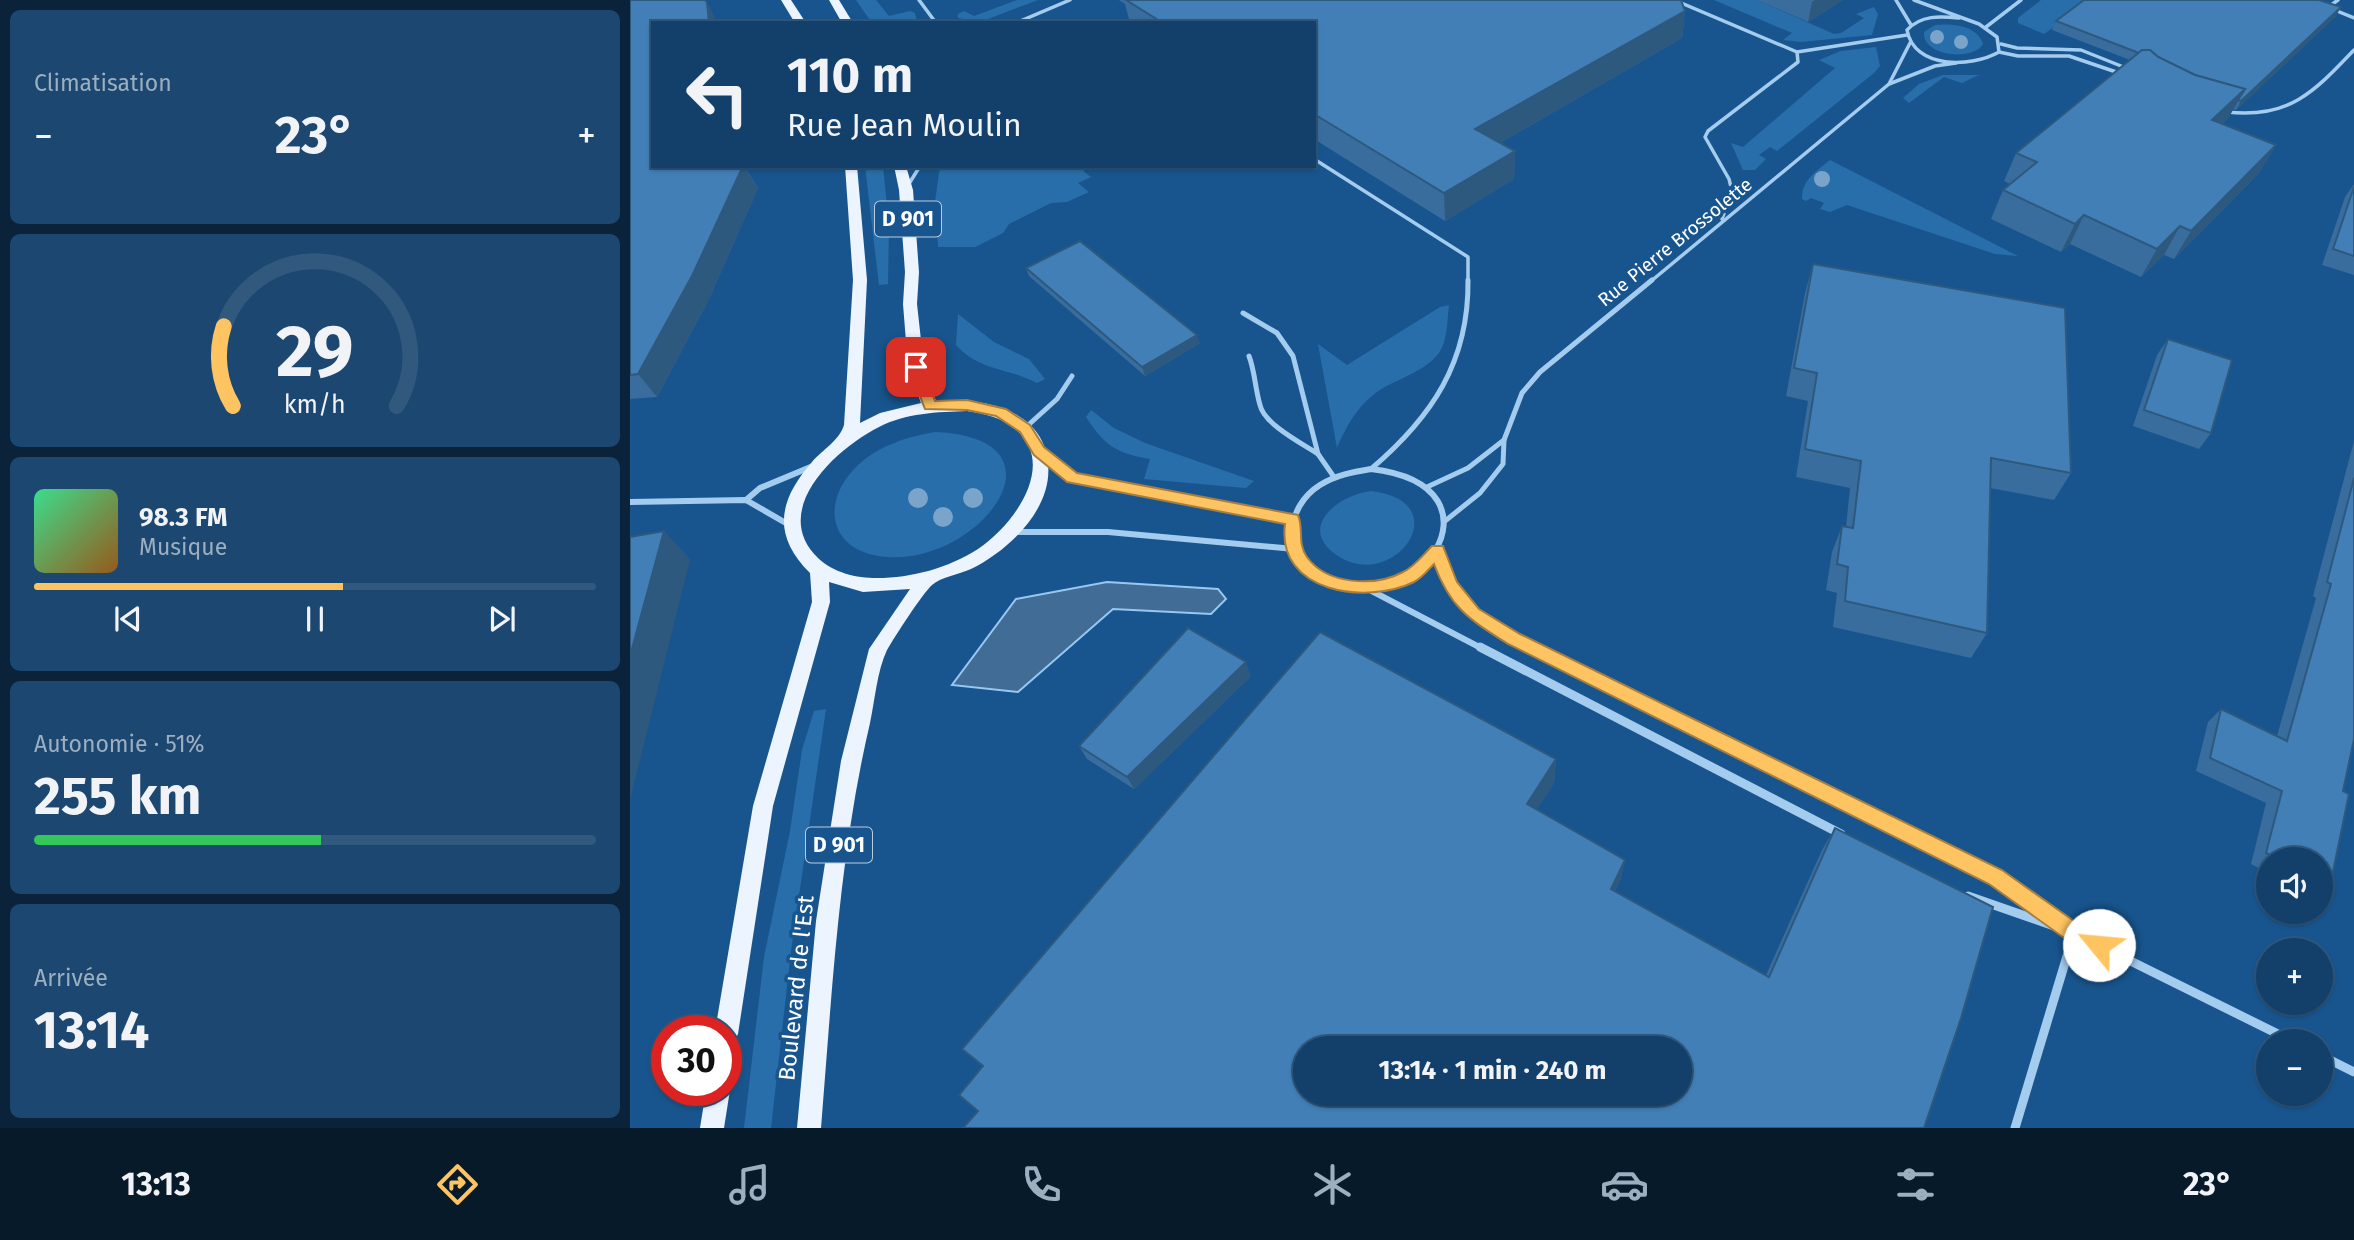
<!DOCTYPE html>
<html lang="fr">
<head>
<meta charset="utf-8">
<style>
  :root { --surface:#12406a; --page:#1b4770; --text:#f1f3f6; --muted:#9cafc1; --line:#31597e; --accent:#ffc462 }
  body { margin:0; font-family:"Fira Sans",sans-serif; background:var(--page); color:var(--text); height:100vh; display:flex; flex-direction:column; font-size:26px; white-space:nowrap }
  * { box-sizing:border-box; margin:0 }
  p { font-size:23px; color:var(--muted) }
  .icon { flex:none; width:38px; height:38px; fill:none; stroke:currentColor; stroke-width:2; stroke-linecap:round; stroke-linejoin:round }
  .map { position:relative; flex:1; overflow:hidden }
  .drawer { display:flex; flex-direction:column; gap:10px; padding:10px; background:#0a233a; width:630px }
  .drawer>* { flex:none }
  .guide { position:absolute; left:21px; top:21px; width:665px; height:147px; border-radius:0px; box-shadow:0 2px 5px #0004,0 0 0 2px var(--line); background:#12406a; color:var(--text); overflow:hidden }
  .tools { position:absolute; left:1626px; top:847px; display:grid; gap:14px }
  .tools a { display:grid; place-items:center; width:77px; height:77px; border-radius:50%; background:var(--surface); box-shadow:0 2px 5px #0004,0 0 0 2px var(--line); font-size:35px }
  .speed { position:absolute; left:21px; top:1015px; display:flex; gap:14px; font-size:35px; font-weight:700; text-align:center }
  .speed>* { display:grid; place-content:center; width:91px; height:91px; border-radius:50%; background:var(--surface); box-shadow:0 2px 5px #0004,0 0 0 2px var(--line); line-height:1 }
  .speed .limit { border:10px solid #d22; background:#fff; color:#111 }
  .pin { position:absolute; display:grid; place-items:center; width:60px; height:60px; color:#fff; margin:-30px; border-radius:14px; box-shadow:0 4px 10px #0006 }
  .me { position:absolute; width:77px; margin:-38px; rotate:298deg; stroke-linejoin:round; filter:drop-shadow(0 0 5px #0008) }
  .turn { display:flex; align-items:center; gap:24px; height:147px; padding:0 21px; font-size:32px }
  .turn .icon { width:91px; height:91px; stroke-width:2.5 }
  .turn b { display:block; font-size:49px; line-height:60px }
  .big { font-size:52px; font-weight:700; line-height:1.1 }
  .drawer .widget { flex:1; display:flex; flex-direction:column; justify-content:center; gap:10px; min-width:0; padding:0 24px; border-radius:10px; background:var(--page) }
  .drawer .dial { align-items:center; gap:0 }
  .dial svg { height:182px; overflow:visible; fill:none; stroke:var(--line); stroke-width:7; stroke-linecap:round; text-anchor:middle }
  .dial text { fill:var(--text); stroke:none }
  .song { display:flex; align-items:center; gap:21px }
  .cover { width:84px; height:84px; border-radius:10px; background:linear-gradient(135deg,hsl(150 70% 55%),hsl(30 70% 35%)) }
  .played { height:7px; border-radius:4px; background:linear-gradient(90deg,var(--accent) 55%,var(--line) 55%) }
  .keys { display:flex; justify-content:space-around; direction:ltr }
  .heat { display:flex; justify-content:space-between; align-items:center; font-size:38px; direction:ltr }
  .charge { height:10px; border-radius:5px; background:linear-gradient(90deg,#34c759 51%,var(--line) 0) }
  .trip { position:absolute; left:663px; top:1036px; width:399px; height:70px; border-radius:35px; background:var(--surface); box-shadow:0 2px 5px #0004,0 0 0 2px var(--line); font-weight:700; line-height:70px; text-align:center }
  .tabs { display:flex; height:112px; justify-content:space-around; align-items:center; background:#071a2a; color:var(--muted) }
  .tabs .icon { width:49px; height:49px }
  .tabs .current { color:var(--accent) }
  .tabs b { font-size:32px; color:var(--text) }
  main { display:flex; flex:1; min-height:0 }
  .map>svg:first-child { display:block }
  .green { fill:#286eaa }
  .water { fill:#406c95; stroke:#97c8f1; stroke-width:2 }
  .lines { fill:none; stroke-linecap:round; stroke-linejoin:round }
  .service-far1 { stroke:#a4ccef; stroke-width:3.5 }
  .service { stroke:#a4ccef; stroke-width:5 }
  .minor-far1 { stroke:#a4ccef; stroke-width:6 }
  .minor { stroke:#a4ccef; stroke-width:9 }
  .primary { fill:#ecf5ff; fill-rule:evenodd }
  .tree { fill:#7aa4c9 }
  .wall { fill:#386d9d }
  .shaded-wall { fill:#2e597f }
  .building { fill:#417fb6; stroke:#2e597f; stroke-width:2; fill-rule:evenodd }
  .route { fill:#ffc462; stroke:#a67f40; stroke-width:2 }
  .labels { text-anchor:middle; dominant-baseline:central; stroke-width:7; stroke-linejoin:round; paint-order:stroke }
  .far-street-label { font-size:19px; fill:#fff; stroke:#18558e }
  .shield { fill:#18558e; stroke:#baccdd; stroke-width:2 }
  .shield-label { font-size:21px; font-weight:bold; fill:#fff }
  .street-label { font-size:23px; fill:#fff; stroke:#18558e }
</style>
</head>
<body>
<main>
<section class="drawer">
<div class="widget"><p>Climatisation</p>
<div class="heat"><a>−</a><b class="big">23°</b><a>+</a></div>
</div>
<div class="widget dial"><svg viewBox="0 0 100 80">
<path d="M14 69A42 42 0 1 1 86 69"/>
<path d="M14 69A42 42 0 0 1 10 34" stroke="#ffc462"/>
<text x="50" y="56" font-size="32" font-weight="700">29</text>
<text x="50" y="72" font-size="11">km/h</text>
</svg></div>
<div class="widget">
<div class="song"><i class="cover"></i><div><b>98.3 FM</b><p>Musique</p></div></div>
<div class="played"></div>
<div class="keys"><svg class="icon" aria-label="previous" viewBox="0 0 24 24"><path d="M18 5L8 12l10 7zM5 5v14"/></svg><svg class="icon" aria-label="pause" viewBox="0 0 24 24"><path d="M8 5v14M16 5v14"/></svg><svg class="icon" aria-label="next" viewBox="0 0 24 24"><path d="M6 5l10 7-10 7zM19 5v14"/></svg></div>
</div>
<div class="widget"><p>Autonomie · 51%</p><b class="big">255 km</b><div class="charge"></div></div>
<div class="widget"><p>Arrivée</p><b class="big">13:14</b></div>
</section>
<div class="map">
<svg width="1724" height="1128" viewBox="0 0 1724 1128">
  <rect width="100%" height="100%" fill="#18558e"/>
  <g class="green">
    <path d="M226 0H246L259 16 280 11 285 13 287 23H242Z"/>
    <path d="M387 0H408L350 22 328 18V14L334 11 344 16Z"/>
    <path d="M1084 0H1127L1204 34 1211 33 1234 18 1226 14 1244 7 1248 14 1242 35 1171 42 1153 40 1162 33Z"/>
    <path d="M1411 0H1462L1414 34 1388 23V18Z"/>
    <path d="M1305 25C1322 23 1347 25 1353 44 1342 62 1292 56 1294 32Z"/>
    <path d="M1246 47 1250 66 1244 73 1147 151 1140 147 1129 155 1136 159 1125 170H1113L1101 143 1113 147 1205 68 1189 60 1211 51Z"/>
    <path d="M1313 75H1349L1332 83 1314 77 1279 103 1273 98 1289 84Z"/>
    <path d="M1200 160 1388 256 1365 254 1217 205 1200 212 1190 209 1194 203 1181 198 1176 201 1172 199C1172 179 1186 172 1200 160Z"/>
    <path d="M235 166H253L259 226 258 284 249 285Z"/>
    <path d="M310 166H460L453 171 461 177 448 183 459 192 437 202 421 203 379 224 373 233 345 247H308L305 202Z"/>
    <path d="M819 305C817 320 818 340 809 353 796 370 771 378 753 388 730 402 717 424 707 448L688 344 717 365 810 307Z"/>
    <path d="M328 314 364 342 399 359 415 379 407 383C379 368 349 371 326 345Z"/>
    <path d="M461 410 484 428 515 443 624 481 616 488 604 487 514 479 520 459C486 453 475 446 456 417Z"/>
    <path d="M305 432C444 438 352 563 258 557 200 554 188 503 228 465 250 445 277 437 305 432Z"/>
    <path d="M741 491C829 501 765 593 708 556 666 529 707 495 741 491Z"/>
    <path d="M196 709 161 951 141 1128H114L134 957 160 831 172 750 184 711Z"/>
  </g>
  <path class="water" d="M477 582 588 589 596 599 581 614 483 609 388 692 322 685 386 599Z"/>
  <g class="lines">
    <g class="service-far1">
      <path d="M289 0 306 23"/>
      <path d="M1044 0 1167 52 1277 35"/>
      <path d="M1266 0 1281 25"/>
      <path d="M1284 0 1349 24 1367 37 1369 52C1341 68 1284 69 1277 30 1291 15 1310 16 1329 18"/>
      <path d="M1697 8 1708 0"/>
      <path d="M1702 9 1724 18"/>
      <path d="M386 23 440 0"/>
      <path d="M1356 27 1391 0"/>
      <path d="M1371 44 1387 48 1451 50 1496 68"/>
      <path d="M1369 52 1388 56H1439L1492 74"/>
      <path d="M1259 84 1280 43"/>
      <path d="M1597 112C1659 119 1684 92 1724 50"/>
      <path d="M684 159 838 257V282"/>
      <path d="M277 187 290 166"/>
      <path d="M1092 219 1102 191 1099 179 1075 137 1078 131 1168 62 1167 52"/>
      <path d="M1020 282 1259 84 1305 66 1326 63"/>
    </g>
    <g class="service">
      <path d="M613 313 647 333 663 356 688 454 704 477"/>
      <path d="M619 356C625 372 625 388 630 405 634 424 671 443 688 454"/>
      <path d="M395 428 427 399 442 376"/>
      <path d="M741 469C802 417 839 362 838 280"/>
      <path d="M797 487 838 468 874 440"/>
      <path d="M815 521 850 493 873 464 874 440 892 393 910 372 1022 280"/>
    </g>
    <g class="minor-far1">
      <path d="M411 452 442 478 663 519"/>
      <path d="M741 469C886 486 785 633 689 576 652 555 655 507 690 485 706 475 723 472 741 469Z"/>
      <path d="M116 500 130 488 183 466"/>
      <path d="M0 502 116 500 161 526"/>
      <path d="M382 532H478L664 549"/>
      <path d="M807 551C829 605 852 623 904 649"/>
      <path d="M736 588 853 649"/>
    </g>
    <g class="minor">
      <path d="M850 647 1211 834"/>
      <path d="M900 647 1365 877 1436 927"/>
      <path d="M1338 896 1444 933 1662 1041"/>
      <path d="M1690 1055 1724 1072"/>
      <path d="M1385 1128 1444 933"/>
    </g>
    <g class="primary">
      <path d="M151 0H161L176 23H165Z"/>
      <path d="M199 0H209L223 23H212Z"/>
      <path d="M215 166H227L237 280 230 423 250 413 291 403 278 367 273 304 275 272 269 190 264 166H276L283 190 289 272 287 304 294 367 306 401C350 397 413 408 418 463 423 509 379 550 341 569 330 574 311 577 302 585 292 594 264 638 257 650 247 671 245 700 240 723 209 855 202 993 191 1128H167L186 921 211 761 239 649 280 589 233 592 199 582 200 602 143 806 108 1034 104 1042 96 1045V1031H85L123 806 182 602 180 573C142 535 148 501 182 462 193 449 209 441 214 425L223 280ZM337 411C351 413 365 416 377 423 433 457 386 524 348 549 318 568 282 578 247 578 226 578 204 573 188 558 139 511 205 449 249 427 276 413 307 412 337 411Z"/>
      <path d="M96 1082 100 1090 94 1128H70L76 1090H96Z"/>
    </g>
  </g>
  <g class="tree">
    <circle cx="1307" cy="37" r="7"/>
    <circle cx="1331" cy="42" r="7"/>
    <circle cx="1192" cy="179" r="8"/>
    <circle cx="288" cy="498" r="10"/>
    <circle cx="343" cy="498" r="10"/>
    <circle cx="313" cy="517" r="10"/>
  </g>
  <g class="wall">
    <path d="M0 0 23 166H114L128 188 79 299 27 397 0 399Z"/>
    <path d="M489 0H1051L1055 11 1052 38 870 143 885 151 884 179 815 221 684 139V23H500L495 4Z"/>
    <path d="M1127 0H1213L1178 22Z"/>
    <path d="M1706 16 1606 110 1603 109 1599 117 1592 124 1646 145 1628 174 1544 259 1534 255 1511 277 1440 244 1431 252 1361 219 1373 190 1380 184 1374 181 1386 153 1500 60 1422 30 1426 21Z"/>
    <path d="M1724 184V275L1692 265 1715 197Z"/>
    <path d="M1183 264 1441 473 1424 500 1360 488 1357 633 1341 658 1203 627 1207 593 1196 590 1202 552 1212 526 1216 527 1220 488 1166 477 1178 401 1156 396 1175 293Z"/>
    <path d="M396 268 570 343 515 376 399 276Z"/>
    <path d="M1538 339 1581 433 1569 449 1503 426 1527 355Z"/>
    <path d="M1724 441V739L1713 791 1700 886 1690 892V859H1638V873L1621 864 1636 803 1566 771 1578 722 1591 709 1647 736 1686 598 1683 596Z"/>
    <path d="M621 676 504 789 457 759 449 746Z"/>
    <path d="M926 759 924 783 906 810 995 860 990 881 985 891 1136 975 1192 850 1205 828 1294 1128H333Z"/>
  </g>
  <g class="shaded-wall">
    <path d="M1185 0H1213L1178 22 1182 2Z"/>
    <path d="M77 2 88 23H79Z"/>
    <path d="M1711 7 1706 16 1606 110 1611 101Z"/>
    <path d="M1055 11 1052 38 846 157 845 129Z"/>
    <path d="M1615 89 1599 117 1566 148 1582 120Z"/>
    <path d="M1646 145 1628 174 1544 259 1561 231Z"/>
    <path d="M885 151 884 179 815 221 814 193Z"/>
    <path d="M113 166 128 188 79 299 27 397 8 374Z"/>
    <path d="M1454 215 1440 244 1431 252 1445 224Z"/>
    <path d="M1550 226 1534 255 1511 277 1527 249Z"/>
    <path d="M567 335 570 343 515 376 512 367Z"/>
    <path d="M34 531 60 559 0 800V656Z"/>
    <path d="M616 662 621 676 504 789 497 777Z"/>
    <path d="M926 759 924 783 896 827 897 804Z"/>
    <path d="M995 860 990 881 976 909 981 889Z"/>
  </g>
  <g class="building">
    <path d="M0 0H75L77 2 79 23H23V166H76L75 168 113 166 62 276 8 374 0 375Z"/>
    <path d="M496 0H1051L1055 11 845 129 885 151 814 193 684 114V23H533Z"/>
    <path d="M1454 0H1689L1711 7 1611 101 1608 100 1615 89 1565 75 1528 57 1520 50H1512L1509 53 1426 21Z"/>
    <path d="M1512 50H1520L1528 57 1565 75 1615 89 1582 120 1646 145 1561 231 1550 226 1527 249 1454 215 1445 224 1373 190 1407 162 1386 153Z"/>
    <path d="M1724 187V256L1703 249Z"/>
    <path d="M450 241 567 335 512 367 396 268Z"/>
    <path d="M1183 264 1435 308 1441 473 1361 458 1357 633 1215 601 1218 567 1207 564 1212 526 1223 528 1231 461 1175 449 1187 373 1164 368Z"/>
    <path d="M1538 339 1602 360 1581 433 1514 410Z"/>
    <path d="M1724 478V739L1713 791 1719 794 1700 886 1690 881V859H1648L1636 853 1652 791 1580 758 1591 709 1657 741 1701 584 1697 582Z"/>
    <path d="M34 531 0 656V537Z"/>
    <path d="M558 628 616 662 497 777 449 746Z"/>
    <path d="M690 632 926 759 897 804 995 860 981 889 1139 977 1205 828 1363 907 1331 1018 1294 1128H333L348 1111 329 1095 353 1066 332 1049ZM676 1048H1050V1094H676Z"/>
  </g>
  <path class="route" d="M286 362 293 367 305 401 337 400 376 409 400 425 414 447 447 473 668 515C674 529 667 543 677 557 697 585 745 587 773 572 784 567 793 555 802 546H813L827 582 849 609 890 634 1372 870 1451 926 1476 938 1479 945 1476 952 1469 955 1437 940 1359 884 878 644C839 619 821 609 804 564 798 570 792 578 784 582 737 605 646 593 655 524L437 482 404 455 390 432 366 416 337 410 295 409 279 367Z"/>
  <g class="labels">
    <g class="far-street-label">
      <text transform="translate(1045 242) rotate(-39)">Rue Pierre Brossolette</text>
    </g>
    <g class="shield">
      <rect x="245" y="201.5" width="66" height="35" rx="5"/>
      <rect x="176" y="827.5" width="66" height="35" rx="5"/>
    </g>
    <g class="shield-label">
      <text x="278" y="219">D 901</text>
      <text x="209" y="845">D 901</text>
    </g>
    <g class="street-label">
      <text transform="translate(166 988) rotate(-84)">Boulevard de l'Est</text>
    </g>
  </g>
</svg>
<div class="tools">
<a><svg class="icon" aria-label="sound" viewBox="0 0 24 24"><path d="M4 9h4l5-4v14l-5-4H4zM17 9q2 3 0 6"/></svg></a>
<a>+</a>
<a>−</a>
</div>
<div class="speed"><div class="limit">30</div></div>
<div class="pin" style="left:286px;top:367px;background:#d93025"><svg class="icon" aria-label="arrive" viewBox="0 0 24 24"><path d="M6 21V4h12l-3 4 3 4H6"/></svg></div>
<svg class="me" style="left:1469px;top:945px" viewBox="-20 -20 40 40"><circle r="19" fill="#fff"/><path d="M0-13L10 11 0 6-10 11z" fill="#ffc462"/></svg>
<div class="trip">13:14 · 1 min · 240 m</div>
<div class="guide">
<div class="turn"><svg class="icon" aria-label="left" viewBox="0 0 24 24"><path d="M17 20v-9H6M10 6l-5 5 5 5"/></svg><div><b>110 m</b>Rue Jean Moulin</div></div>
</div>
</div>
</main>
<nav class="tabs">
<b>13:13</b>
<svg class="icon current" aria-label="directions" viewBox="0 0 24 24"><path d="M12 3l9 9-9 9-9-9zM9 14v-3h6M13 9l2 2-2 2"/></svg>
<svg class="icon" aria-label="music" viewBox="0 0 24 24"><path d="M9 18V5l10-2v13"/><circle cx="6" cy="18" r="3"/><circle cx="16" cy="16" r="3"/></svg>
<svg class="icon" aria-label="phone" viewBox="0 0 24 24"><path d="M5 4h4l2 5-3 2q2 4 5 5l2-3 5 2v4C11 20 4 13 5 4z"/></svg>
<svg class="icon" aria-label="climate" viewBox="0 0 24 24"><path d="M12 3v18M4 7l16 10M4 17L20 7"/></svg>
<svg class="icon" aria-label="car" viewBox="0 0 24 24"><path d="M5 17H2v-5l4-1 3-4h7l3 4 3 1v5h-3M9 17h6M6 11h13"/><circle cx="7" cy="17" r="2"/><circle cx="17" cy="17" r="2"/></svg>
<svg class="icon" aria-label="filters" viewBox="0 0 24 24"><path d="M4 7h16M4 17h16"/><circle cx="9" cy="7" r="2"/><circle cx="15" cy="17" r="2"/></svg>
<b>23°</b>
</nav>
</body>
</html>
